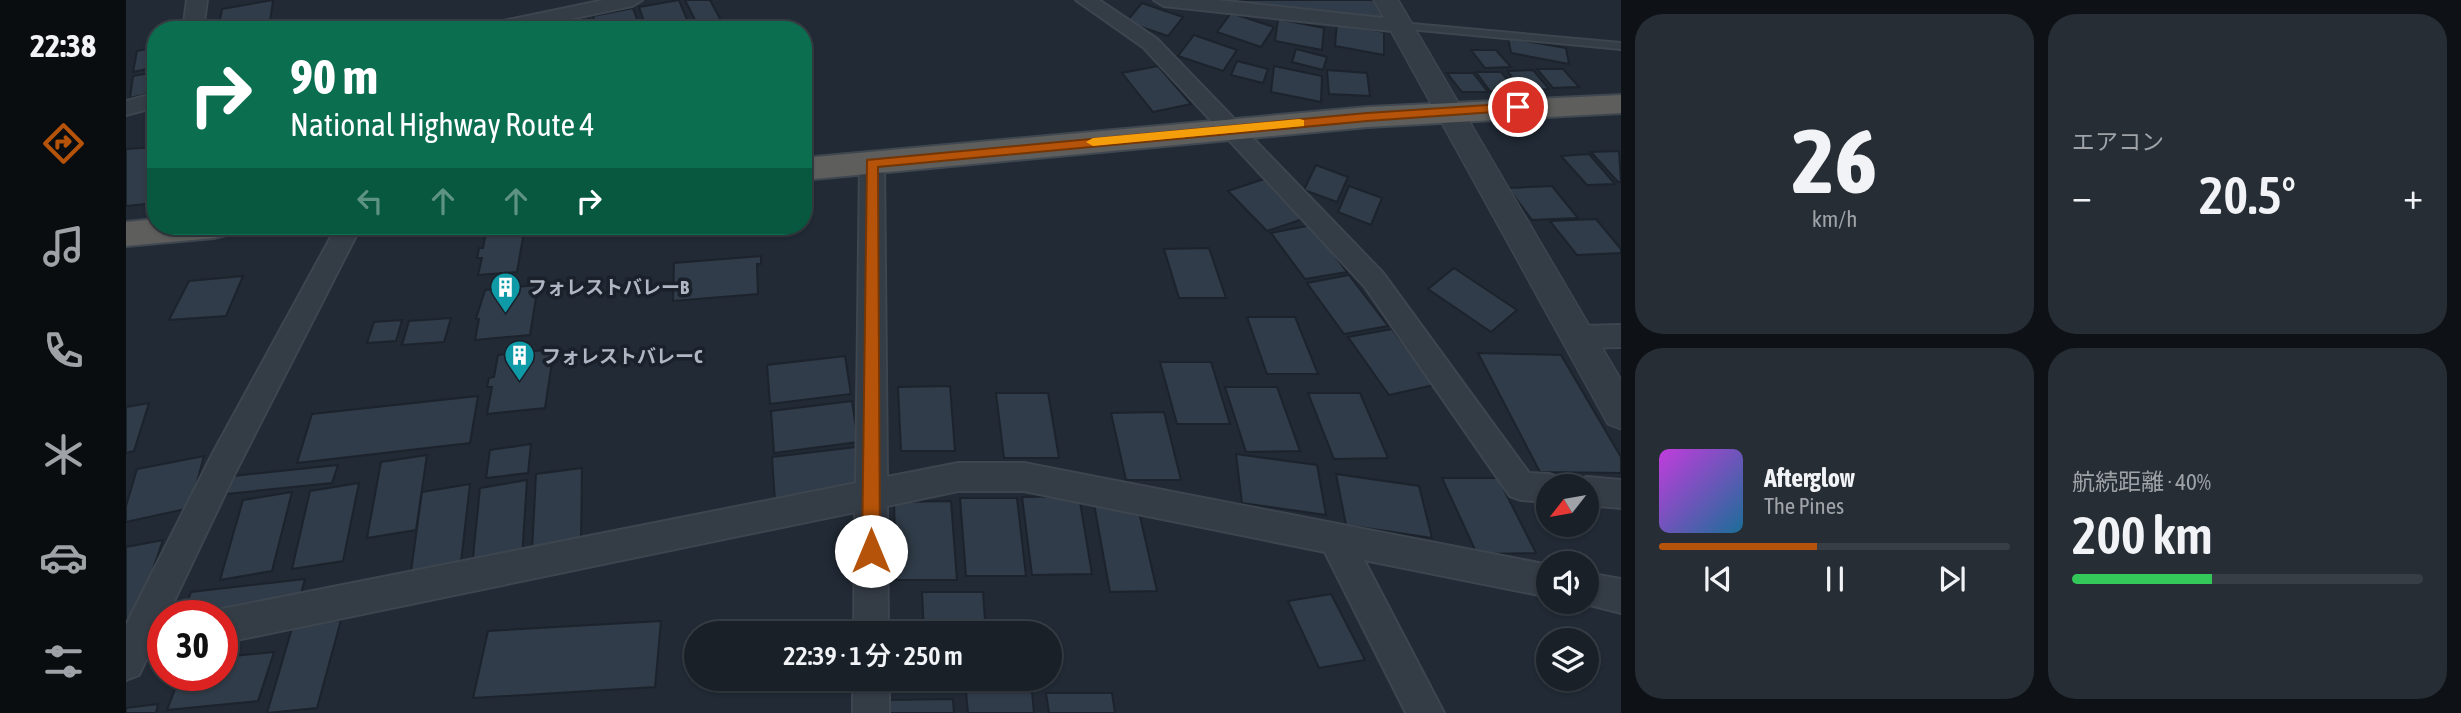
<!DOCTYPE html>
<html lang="ja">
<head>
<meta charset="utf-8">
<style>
  :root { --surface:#192028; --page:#262d34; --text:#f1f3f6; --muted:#9fa3a8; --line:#373e45; --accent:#b45309 }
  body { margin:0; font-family:"Asap Condensed","Noto Sans JP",sans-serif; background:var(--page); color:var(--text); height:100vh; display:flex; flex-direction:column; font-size:26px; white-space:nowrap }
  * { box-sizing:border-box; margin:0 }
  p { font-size:23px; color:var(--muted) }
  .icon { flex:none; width:38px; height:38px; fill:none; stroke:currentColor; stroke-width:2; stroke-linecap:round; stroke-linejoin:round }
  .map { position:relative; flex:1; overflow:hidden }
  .details { display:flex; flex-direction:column; gap:14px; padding:14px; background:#0e1216; width:840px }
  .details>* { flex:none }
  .top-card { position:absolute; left:21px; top:21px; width:665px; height:214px; border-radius:28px; box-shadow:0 2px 5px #0004,0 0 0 2px var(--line); background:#0b6e4f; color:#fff; overflow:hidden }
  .needle { width:46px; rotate:239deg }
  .buttons { position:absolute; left:1410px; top:474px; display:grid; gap:14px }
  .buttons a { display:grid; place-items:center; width:63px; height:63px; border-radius:50%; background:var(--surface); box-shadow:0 2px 5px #0004,0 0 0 2px var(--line); font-size:35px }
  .speed { position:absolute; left:21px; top:600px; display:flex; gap:14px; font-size:35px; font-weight:700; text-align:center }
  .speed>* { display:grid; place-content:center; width:91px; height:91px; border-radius:50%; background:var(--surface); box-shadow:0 2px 5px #0004,0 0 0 2px var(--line); line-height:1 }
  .speed .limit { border:10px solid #d22; background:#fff; color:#111 }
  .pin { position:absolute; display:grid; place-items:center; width:60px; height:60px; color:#fff; margin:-30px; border:4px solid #fff; border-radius:50%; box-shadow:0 2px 7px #0007 }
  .me { position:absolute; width:77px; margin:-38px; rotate:0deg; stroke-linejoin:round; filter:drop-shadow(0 0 5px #0008) }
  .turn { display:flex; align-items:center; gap:24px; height:147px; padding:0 28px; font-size:32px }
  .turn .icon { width:91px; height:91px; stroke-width:2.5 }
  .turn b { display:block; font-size:49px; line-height:60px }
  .lanes { display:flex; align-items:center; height:66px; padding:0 28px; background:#0003; justify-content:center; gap:35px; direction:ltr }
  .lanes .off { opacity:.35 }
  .big { font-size:52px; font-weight:600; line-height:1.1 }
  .details .widget { flex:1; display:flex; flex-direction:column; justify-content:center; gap:10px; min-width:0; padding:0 24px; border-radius:28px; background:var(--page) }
  .details .dial { align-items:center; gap:0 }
  .dial b { font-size:91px; line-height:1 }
  .song { display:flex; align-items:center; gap:21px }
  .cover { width:84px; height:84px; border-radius:10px; background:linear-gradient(135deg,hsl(290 70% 55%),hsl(200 70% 35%)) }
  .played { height:7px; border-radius:4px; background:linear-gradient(90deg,var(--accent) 45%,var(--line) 45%) }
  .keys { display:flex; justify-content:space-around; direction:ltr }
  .heat { display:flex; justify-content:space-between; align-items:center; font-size:38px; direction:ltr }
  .charge { height:10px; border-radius:5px; background:linear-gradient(90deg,#34c759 40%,var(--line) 0) }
  .details .tiles { flex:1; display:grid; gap:14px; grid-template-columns:repeat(2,1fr) }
  .trip { position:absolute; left:558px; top:621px; width:378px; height:70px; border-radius:35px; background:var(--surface); box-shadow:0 2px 5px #0004,0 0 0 2px var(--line); font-weight:600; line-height:70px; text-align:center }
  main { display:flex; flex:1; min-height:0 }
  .menu { display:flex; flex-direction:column; width:126px; justify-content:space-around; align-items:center; background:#0a0d10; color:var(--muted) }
  .menu .icon { width:49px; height:49px }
  .menu .active { color:var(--accent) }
  .menu b { font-size:32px; color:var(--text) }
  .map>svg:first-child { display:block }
  .building { fill:#303c49; stroke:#1c232c; stroke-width:2 }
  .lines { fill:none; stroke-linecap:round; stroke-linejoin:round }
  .service-casing { stroke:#3d454f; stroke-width:4 }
  .minor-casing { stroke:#3d454f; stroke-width:4 }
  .tertiary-casing { stroke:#3d454f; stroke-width:3 }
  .trunk-casing { stroke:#3f4750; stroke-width:4 }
  .service { fill:#343c46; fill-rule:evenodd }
  .minor { fill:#343c46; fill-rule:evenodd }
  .tertiary { fill:#343c46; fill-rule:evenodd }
  .trunk { fill:#5e5e5c; fill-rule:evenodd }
  .route { fill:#b45309; stroke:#753606; stroke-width:2 }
  .slow { fill:#f59e0b }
  .labels { text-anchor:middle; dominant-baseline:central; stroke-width:7; stroke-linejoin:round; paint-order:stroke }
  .poi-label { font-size:19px; font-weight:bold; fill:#aeb7c3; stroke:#1a212a; text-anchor:start }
</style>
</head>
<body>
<main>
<nav class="menu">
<b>22:38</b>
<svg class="icon active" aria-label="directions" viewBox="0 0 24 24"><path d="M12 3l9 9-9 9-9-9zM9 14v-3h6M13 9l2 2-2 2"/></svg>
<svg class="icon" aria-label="music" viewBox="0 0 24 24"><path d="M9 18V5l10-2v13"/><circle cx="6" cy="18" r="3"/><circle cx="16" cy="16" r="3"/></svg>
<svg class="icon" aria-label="phone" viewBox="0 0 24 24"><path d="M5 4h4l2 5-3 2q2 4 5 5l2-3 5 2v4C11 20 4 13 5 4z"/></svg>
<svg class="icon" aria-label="climate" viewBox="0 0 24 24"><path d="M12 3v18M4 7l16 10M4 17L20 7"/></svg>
<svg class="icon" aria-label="car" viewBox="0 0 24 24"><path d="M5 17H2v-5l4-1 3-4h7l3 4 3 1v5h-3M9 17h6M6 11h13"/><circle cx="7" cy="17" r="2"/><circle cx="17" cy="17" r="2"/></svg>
<svg class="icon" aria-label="filters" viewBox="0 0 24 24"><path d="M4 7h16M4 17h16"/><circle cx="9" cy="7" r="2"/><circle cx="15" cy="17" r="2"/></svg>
</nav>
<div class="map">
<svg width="1495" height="713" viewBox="0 0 1495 713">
  <rect width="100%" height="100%" fill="#212a35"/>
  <g class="building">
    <path d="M147 0 143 30H92L96 9Z"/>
    <path d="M553 0 562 22 521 30 513 7Z"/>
    <path d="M559 0H584L600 30H574Z"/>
    <path d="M1038 0H1259L1275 26Z"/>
    <path d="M1016 3 1057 17 1042 36 1000 22Z"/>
    <path d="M507 8 515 30H471L467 16Z"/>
    <path d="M1105 13 1148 27 1135 47 1091 32Z"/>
    <path d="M462 17 466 30H422L420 25Z"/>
    <path d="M1152 19 1198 28 1196 50 1149 41Z"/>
    <path d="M1211 23 1258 32V55L1209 46Z"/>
    <path d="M1068 35 1111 50 1097 71 1052 56Z"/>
    <path d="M1382 38 1440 48 1443 64 1385 53Z"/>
    <path d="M30 47V67L7 72 11 51Z"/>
    <path d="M1170 49 1201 57 1197 70 1166 62Z"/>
    <path d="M1345 50H1370L1385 67 1359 68Z"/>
    <path d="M1111 61 1142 69 1137 83 1105 75Z"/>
    <path d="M1032 66 1065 104 1027 112 996 73Z"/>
    <path d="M1148 66 1196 76 1195 102 1145 92Z"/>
    <path d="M1411 69H1437L1453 87 1427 88Z"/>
    <path d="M1201 70 1241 73 1244 96 1203 94Z"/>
    <path d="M1407 70 1423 89 1397 90 1381 71Z"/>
    <path d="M30 72V92L4 98 7 76Z"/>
    <path d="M1350 72H1375L1391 91H1364Z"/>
    <path d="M1321 73H1347L1362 92H1336Z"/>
    <path d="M30 147V203L0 206V149Z"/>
    <path d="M1493 151 1495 182H1492L1465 152Z"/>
    <path d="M1463 154 1489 184 1461 185 1435 156Z"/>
    <path d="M1190 165 1222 177 1211 202 1178 190Z"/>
    <path d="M1138 179 1177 219 1141 231 1102 191Z"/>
    <path d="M1223 186 1256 198 1245 225 1212 212Z"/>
    <path d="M1426 186 1452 218 1406 220 1382 188Z"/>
    <path d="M1470 219 1495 249V253L1451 255 1424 221Z"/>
    <path d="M1186 225 1221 272 1179 279 1145 233Z"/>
    <path d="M399 226 391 272 352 275 356 258H351L353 248H357L361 227Z"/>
    <path d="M1083 248 1100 298H1053L1038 249Z"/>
    <path d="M635 256V264H631L632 294 547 301 548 263Z"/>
    <path d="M1328 268 1391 310 1365 332 1302 289Z"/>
    <path d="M1223 275 1262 326 1218 334 1181 283Z"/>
    <path d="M117 276 100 316 43 320 63 281Z"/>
    <path d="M412 285 404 335 349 340 353 319H350L359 290Z"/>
    <path d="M1121 317H1169L1192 374H1141Z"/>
    <path d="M325 318 318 342 276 345 283 321Z"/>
    <path d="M276 320 270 341 241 343 248 322Z"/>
    <path d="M1266 329 1308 385 1263 395 1222 337Z"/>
    <path d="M428 349 419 408 361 414 366 387H361L363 378 368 377 372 355Z"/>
    <path d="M1352 353 1435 355 1495 457V473L1414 472Z"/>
    <path d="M719 356 725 394 644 404 641 365Z"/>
    <path d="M1034 362H1085L1104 424H1051Z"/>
    <path d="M824 386 829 451H775L772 387Z"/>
    <path d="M1099 387H1151L1174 451 1120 452Z"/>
    <path d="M870 393H922L933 458H878Z"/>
    <path d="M1182 393H1234L1262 458 1208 459Z"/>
    <path d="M352 396 344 443 171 463 186 414Z"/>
    <path d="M726 401 732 442 648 453 645 411Z"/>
    <path d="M23 403 8 451 0 453V407Z"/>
    <path d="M1038 412 1055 480H1000L985 413Z"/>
    <path d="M405 444 402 473 360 478 364 450Z"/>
    <path d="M730 447 737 490 649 502 646 457Z"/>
    <path d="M1110 454 1191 465 1200 515 1116 503Z"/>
    <path d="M301 455 290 530 241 538 255 462Z"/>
    <path d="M78 456 64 508 0 522V506L11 469Z"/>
    <path d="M212 465 206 483 100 494 107 476Z"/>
    <path d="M456 468 455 543 406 551 410 474Z"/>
    <path d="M1210 474 1293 486 1306 538 1220 525Z"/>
    <path d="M1316 478H1372L1410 553 1351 554Z"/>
    <path d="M401 480 396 558 346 567 354 488Z"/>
    <path d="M233 483 217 561 166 569 184 491Z"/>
    <path d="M344 484 335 562 285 571 296 492Z"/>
    <path d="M166 492 146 571 94 580 117 500Z"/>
    <path d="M953 496 966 574 906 575 896 497Z"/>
    <path d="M834 498H891L900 576H840Z"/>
    <path d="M825 501 831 580H770L768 502Z"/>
    <path d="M1011 503 1031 591 984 592 968 504Z"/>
    <path d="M37 540 8 625 0 627V547Z"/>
    <path d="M179 579 173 601 57 614 65 592Z"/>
    <path d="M796 592H857L860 634H798Z"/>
    <path d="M1205 594 1239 660 1193 668 1162 601Z"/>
    <path d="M215 620 191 708 141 713 167 625Z"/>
    <path d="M535 621 529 687 347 698 362 631Z"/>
    <path d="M148 652 132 701 41 710 54 676H96V657Z"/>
    <path d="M800 679H864L865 682H800Z"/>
    <path d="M840 692H906L908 713H842Z"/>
    <path d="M920 693H986L989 713H923Z"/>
    <path d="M827 699 828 713H762L761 700Z"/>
    <path d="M32 704 30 713H0V708Z"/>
  </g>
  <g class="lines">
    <defs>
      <path id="service" d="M1275 23 1495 43V49L1272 28V24Z"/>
      <g id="minor">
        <path d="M61 0H81L77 30H57Z"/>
        <path d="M478 0H516L506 6 392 30H353L363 24Z"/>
        <path d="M950 0H973L1031 39 1257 273 1403 473 1423 474 1434 478 1438 486H1423V502L1395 500 1384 496 1239 287 1017 47Z"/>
        <path d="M1028 0H1091L1275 20 1282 22 1285 26 1282 30 1275 32 1038 6Z"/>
        <path d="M30 93V107L0 115V101Z"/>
        <path d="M746 155 754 158 758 163 761 477 832 463H898L1423 565V597L1238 560 1318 713H1280L1199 552 898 491H832L761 506 762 634H728L729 512 96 643V616H83L96 609 730 483 734 163 738 158Z"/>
        <path d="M211 226H235L110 471 41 616H37V624L13 675 0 680V625L88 451Z"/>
        <path d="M1495 325V347L1452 348 1442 345 1438 337 1442 329 1452 326Z"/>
        <path d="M1461 477 1495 480V508L1461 505V486H1447L1450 481Z"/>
        <path d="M1461 573 1495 579V613L1452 602H1461Z"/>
        <rect x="727" y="679" width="36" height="34"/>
      </g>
      <path id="tertiary" d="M1248 0H1272L1495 380V429L1482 424Z"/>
      <g id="trunk">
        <path d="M1495 95V113L1242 127 677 180V158L1242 107Z"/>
        <path d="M30 219V226H105L100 235 88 238 0 246V222Z"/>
      </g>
    </defs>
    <use href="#service" class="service-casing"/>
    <use href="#minor" class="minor-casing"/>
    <use href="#tertiary" class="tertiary-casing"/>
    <use href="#trunk" class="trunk-casing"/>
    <use href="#service" class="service"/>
    <use href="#minor" class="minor"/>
    <use href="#tertiary" class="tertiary"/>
    <use href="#trunk" class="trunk"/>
  </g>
  <path class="route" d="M1392 103 1396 104V110L1241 121 752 167 754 551 752 557 745 560 738 557 736 551 741 160 1241 113Z"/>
  <path class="slow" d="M1173 119 1178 120V126L967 146 960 142 967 138Z"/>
  <defs>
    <symbol id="building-pin" viewBox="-11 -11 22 30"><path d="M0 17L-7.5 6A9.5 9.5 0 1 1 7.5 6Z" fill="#0f9aa8" stroke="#1a212a"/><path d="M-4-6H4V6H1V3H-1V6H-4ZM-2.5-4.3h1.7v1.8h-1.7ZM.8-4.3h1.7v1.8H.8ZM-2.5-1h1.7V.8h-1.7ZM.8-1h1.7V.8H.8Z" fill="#fff"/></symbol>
  </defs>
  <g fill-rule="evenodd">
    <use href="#building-pin" x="362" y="270" width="35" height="47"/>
    <use href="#building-pin" x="376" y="338" width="35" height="47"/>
  </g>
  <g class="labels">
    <g class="poi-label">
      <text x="402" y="287">フォレストバレーB</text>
      <text x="416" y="356">フォレストバレーC</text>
    </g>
  </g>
</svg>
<div class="buttons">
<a><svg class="needle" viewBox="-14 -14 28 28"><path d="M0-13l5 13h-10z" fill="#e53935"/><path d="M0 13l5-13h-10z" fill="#9fa3a8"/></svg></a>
<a><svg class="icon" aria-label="sound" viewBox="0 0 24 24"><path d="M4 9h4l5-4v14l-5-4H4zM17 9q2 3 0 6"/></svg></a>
<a><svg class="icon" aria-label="layers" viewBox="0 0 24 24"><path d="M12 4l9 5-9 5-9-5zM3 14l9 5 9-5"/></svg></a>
</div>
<div class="speed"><div class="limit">30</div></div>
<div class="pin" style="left:1392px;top:107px;background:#d93025"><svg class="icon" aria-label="arrive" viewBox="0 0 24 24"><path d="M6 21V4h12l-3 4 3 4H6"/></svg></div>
<svg class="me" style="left:745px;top:551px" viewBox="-20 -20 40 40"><circle r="19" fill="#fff"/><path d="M0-13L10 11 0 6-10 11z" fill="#b45309"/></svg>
<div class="trip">22:39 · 1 分 · 250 m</div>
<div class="top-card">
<div class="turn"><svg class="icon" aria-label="right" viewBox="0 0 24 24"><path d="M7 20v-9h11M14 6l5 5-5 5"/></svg><div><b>90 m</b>National Highway Route 4</div></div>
<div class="lanes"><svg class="icon off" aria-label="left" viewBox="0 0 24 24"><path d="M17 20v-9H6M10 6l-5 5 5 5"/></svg><svg class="icon off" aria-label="ahead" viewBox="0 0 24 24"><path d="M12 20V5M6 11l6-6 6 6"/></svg><svg class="icon off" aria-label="ahead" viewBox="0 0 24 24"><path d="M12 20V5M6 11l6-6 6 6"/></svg><svg class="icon" aria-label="right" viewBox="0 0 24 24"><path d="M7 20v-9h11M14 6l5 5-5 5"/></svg></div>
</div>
</div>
<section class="details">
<div class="tiles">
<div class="widget dial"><b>26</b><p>km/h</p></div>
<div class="widget"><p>エアコン</p>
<div class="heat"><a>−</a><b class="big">20.5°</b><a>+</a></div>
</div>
<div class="widget">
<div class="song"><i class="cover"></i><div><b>Afterglow</b><p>The Pines</p></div></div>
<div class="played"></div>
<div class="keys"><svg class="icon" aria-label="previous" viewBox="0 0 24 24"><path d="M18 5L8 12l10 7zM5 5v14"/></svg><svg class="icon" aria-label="pause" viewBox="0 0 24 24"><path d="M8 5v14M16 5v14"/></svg><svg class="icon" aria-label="next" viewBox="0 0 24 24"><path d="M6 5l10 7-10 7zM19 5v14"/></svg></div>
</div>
<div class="widget"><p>航続距離 · 40%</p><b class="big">200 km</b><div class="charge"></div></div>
</div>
</section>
</main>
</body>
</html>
